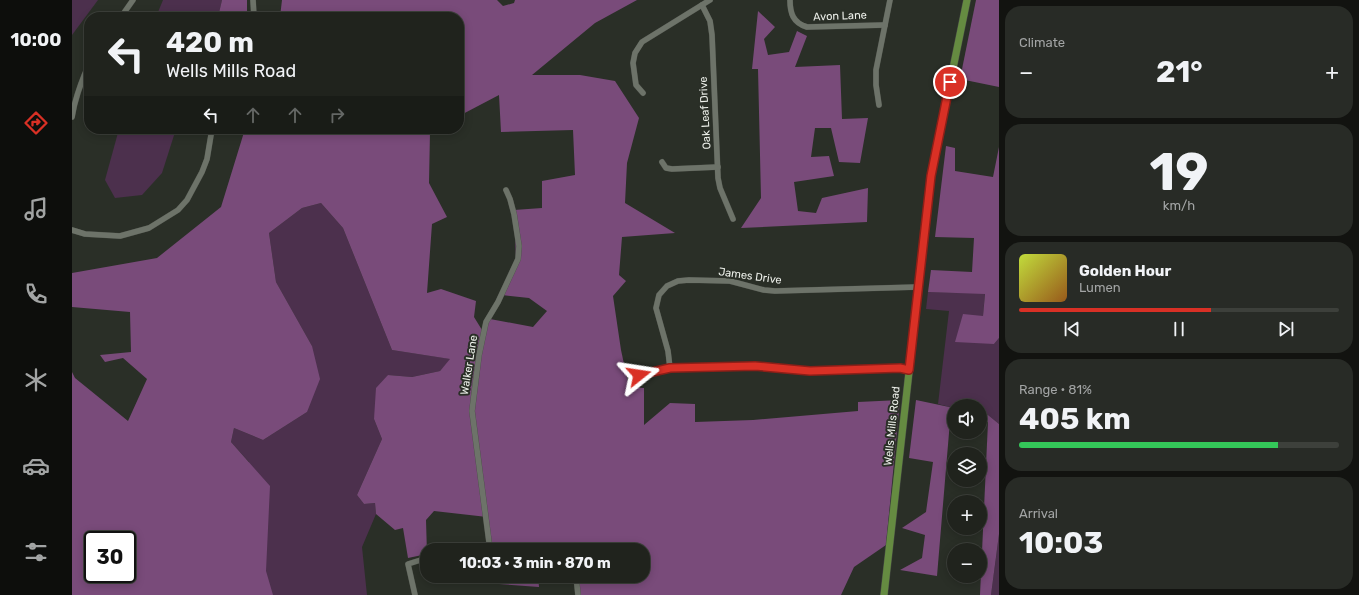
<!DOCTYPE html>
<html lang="en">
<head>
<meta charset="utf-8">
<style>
  :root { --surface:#20231d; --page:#282b26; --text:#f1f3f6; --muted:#a2a4a4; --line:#3d403b; --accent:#d93025 }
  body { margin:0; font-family:Rubik,sans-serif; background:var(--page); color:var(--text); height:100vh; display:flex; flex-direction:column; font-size:15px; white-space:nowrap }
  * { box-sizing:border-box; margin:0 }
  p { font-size:13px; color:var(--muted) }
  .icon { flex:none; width:22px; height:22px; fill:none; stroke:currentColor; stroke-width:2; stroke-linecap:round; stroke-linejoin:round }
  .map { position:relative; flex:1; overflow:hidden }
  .panel { display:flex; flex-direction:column; gap:6px; padding:6px; background:#121310; width:360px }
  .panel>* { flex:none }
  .banner { position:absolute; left:12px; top:12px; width:380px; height:122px; border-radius:16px; box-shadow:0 2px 10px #0003,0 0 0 1px var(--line); background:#20231d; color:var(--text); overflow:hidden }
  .tools { position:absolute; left:875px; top:399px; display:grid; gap:8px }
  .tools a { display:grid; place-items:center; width:40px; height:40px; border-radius:50%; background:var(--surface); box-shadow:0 2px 10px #0003,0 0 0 1px var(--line); font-size:20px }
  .speed { position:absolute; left:12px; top:531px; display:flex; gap:8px; font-size:20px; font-weight:700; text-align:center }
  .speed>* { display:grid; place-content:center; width:52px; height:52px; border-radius:50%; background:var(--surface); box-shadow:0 2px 10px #0003,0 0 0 1px var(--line); line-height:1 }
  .speed .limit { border:2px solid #111; border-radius:6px; background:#fff; color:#111 }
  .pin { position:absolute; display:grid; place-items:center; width:34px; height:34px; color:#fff; margin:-17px; border:2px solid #fff; border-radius:50%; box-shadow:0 1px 4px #0007 }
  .me { position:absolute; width:44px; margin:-22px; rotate:75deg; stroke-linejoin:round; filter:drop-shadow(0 0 3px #0008) }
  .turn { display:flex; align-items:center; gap:14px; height:84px; padding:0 16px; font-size:18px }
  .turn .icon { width:52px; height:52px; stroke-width:2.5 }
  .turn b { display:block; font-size:28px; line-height:34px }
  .lanes { display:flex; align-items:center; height:38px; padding:0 16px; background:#0003; justify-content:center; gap:20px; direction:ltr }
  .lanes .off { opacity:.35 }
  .big { font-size:30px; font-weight:700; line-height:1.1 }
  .panel .widget { flex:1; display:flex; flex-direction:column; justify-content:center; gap:6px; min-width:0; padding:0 14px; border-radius:16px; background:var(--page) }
  .panel .dial { align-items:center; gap:0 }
  .dial b { font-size:52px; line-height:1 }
  .song { display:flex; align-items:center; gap:12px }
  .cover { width:48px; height:48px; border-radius:6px; background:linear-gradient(135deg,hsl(70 70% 55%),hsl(30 70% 35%)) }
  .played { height:4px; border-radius:2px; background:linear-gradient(90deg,var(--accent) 60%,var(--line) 60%) }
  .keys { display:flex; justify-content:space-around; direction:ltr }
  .heat { display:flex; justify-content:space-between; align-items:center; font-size:22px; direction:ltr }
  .charge { height:6px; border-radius:3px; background:linear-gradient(90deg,#34c759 81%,var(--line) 0) }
  .trip { position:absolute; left:348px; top:543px; width:230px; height:40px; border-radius:16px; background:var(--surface); box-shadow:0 2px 10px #0003,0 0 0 1px var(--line); font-weight:700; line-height:40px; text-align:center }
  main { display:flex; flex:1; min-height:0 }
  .tab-bar { display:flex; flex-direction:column; width:72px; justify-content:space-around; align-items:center; background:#0d0e0c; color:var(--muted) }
  .tab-bar .icon { width:28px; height:28px }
  .tab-bar .on { color:var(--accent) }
  .tab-bar b { font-size:18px; color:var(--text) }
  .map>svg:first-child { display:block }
  .green { fill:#4c304d; fill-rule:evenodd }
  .forest { fill:#794b7a; fill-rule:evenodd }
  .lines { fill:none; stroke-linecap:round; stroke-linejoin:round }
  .minor-casing { stroke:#474b44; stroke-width:6 }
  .major-casing { stroke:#474b44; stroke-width:8 }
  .minor { stroke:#6d7369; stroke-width:5.5 }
  .major { stroke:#658b41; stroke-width:7 }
  .route-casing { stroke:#8d1f18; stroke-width:10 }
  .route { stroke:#d93025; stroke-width:7 }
  .labels { text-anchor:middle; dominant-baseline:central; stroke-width:4; stroke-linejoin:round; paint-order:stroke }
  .street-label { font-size:11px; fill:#eef1eb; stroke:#2a2f27 }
</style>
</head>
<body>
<main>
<nav class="tab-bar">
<b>10:00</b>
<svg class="icon on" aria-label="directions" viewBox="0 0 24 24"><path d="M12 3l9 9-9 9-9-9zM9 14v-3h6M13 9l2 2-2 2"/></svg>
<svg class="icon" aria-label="music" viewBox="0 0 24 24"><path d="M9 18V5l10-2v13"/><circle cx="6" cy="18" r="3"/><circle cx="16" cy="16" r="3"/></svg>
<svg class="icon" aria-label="phone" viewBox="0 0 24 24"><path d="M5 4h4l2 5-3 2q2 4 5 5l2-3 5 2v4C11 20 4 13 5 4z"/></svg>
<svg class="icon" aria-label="climate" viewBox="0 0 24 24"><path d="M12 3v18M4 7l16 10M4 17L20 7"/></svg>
<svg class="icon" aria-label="car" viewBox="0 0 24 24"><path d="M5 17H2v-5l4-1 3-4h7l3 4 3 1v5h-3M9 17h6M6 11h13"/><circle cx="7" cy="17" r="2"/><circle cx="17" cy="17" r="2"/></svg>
<svg class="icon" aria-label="filters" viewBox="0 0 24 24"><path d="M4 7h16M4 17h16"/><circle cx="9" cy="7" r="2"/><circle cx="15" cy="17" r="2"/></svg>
</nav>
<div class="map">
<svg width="927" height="595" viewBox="0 0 927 595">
  <rect width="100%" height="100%" fill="#2a2f27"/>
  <g class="green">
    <path d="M0 0H26L0 35Z"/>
    <path d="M91 0H150L146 17H84Z"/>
    <path d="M47 129H104L90 173 70 195 43 198 33 180Z"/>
    <path d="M249 203 271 228 320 350 379 359 368 371 340 377 316 375 302 419 310 439 285 495 292 504 303 503 304 514 290 547 295 595H0V383L48 471H145L177 462 159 442 162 428 191 440 235 412 240 346 204 282 197 233 230 208ZM21 540H55V574H21Z"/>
    <path d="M856 292 913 293 911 316 922 344 927 338V424L916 415 908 413V406H882V408L866 404 877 311 854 309Z"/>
    <path d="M927 534V595H919Z"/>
  </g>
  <g class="forest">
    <path d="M150 0H175V17H146Z"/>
    <path d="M210 0H425L431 6 442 3 443 0H565L523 23 460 75H508L543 81 567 118 555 163 553 203 603 233 550 237 547 275 554 281 541 296 549 350 557 387 572 388V425L598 403 623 404V422L681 420 786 411V402L828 400 814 545 782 567 769 595H505L504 576H571V550H421L415 517 362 511 354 520 355 554 336 558 331 528 323 530 304 514 303 503 292 504 285 495 310 439 302 419 304 388 316 375 340 377 368 371 378 359 320 350 271 228 249 203 230 208 197 233 204 282 240 346 248 379 235 412 191 440 162 428 159 442 198 486 194 571 201 595H0V372L3 378 56 421 75 379 51 358 33 362 28 355 59 352 58 312 0 307V273L85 258 149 207 173 129H363L358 132 357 183 375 217 360 224 355 293 369 289 404 301 402 317 410 330 418 319 461 327 475 311 457 298 430 295 444 260 442 210 470 208V181L503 175 501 130 429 132 427 95 387 116V17H208ZM21 540H55V574H21Z"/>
    <path d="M904 0H927V87L888 79Z"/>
    <path d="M686 11 703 27 692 39 696 55 717 52 725 31 735 36 723 67 768 65 770 119 796 118 788 163 767 162 759 128H743L739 157 757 156 762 176 722 182 726 211 744 213 750 198 796 188 795 222 669 228 689 198 686 69H680Z"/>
    <path d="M874 146 883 148V171L921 177 927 147V338L922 344 883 342 891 314 911 316 913 294 856 292 859 270 900 272 902 238 863 237Z"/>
    <path d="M844 400 882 408V421H878L865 576 828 570 850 558 853 535 830 528 854 512 861 462 837 458Z"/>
    <path d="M908 413 916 415 927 424V534L919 595H908L916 422H908Z"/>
    <path d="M426 576H466L467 587 427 584Z"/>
  </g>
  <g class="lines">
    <defs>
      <g id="minor">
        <path d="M181 0 182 17"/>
        <path d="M718 0C718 13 721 23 735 27L813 25"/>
        <path d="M630 5 638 21 640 35 646 178 648 188 661 219"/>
        <path d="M49 17 61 0"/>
        <path d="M571 93 564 85 561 63 563 53 570 42 638 0"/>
        <path d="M807 105 804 85V70L818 0"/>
        <path d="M0 117C3 98 9 82 17 64"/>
        <path d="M590 162 594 168 600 169 646 167"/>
        <path d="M0 230 13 234 48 236 77 228 106 210 115 200 130 172 135 159 140 129"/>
        <path d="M598 368 596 351 584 308 587 295 595 286 606 281 617 280 658 281 692 290 703 291 846 287"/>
        <path d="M567 375 598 368 683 367 738 371 828 369 837 370"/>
        <path d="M418 550 400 411 407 355 414 322 426 302 446 259 447 246 442 214 438 199 434 190"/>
        <path d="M504 576 506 595"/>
        <path d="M343 595 336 564 355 558"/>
      </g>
      <path id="major" d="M812 595 859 176 895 0"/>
    </defs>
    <use href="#minor" class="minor-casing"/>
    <use href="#major" class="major-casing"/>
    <use href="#minor" class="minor"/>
    <use href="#major" class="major"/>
  </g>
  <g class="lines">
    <defs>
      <path id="route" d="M567 375 598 368 683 366 738 371 828 368 837 370 859 176 878 82"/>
    </defs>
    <use href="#route" class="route-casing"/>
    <use href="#route" class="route"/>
  </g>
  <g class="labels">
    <g class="street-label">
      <text transform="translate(768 16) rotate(-2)">Avon Lane</text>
      <text transform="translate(633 113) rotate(-93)">Oak Leaf Drive</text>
      <text transform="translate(678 276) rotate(8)">James Drive</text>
      <text transform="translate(397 365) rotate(-81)">Walker Lane</text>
      <text transform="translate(820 426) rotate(-84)">Wells Mills Road</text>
    </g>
  </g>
</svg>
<div class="tools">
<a><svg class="icon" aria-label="sound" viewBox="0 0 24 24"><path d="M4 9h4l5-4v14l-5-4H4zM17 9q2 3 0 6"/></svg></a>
<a><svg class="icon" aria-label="layers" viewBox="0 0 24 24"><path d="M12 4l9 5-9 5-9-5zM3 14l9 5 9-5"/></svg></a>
<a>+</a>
<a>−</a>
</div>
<div class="speed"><div class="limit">30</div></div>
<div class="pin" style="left:878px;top:82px;background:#d93025"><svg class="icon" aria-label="arrive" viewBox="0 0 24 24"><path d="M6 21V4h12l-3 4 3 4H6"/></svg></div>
<svg class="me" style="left:567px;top:375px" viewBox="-20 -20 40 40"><path d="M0-17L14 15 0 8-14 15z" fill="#d93025" stroke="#fff" stroke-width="4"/></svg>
<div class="trip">10:03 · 3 min · 870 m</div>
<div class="banner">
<div class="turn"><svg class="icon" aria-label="left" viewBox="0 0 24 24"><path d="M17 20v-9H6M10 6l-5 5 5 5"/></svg><div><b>420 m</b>Wells Mills Road</div></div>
<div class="lanes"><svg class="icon" aria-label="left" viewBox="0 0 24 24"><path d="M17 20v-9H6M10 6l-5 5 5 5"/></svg><svg class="icon off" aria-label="ahead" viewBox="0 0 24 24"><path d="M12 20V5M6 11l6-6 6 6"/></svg><svg class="icon off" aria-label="ahead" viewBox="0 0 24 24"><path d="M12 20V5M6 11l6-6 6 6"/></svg><svg class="icon off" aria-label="right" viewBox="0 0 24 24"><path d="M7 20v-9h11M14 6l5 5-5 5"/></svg></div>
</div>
</div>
<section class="panel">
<div class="widget"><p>Climate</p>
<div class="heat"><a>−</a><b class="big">21°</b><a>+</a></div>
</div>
<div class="widget dial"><b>19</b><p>km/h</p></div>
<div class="widget">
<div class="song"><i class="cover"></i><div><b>Golden Hour</b><p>Lumen</p></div></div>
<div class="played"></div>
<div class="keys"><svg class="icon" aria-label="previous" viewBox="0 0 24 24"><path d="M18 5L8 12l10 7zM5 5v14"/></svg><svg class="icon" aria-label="pause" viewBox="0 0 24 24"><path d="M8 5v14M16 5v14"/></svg><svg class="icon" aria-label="next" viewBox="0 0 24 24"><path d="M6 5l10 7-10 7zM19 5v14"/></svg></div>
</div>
<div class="widget"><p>Range · 81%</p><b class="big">405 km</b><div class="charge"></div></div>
<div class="widget"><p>Arrival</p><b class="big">10:03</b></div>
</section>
</main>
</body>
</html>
